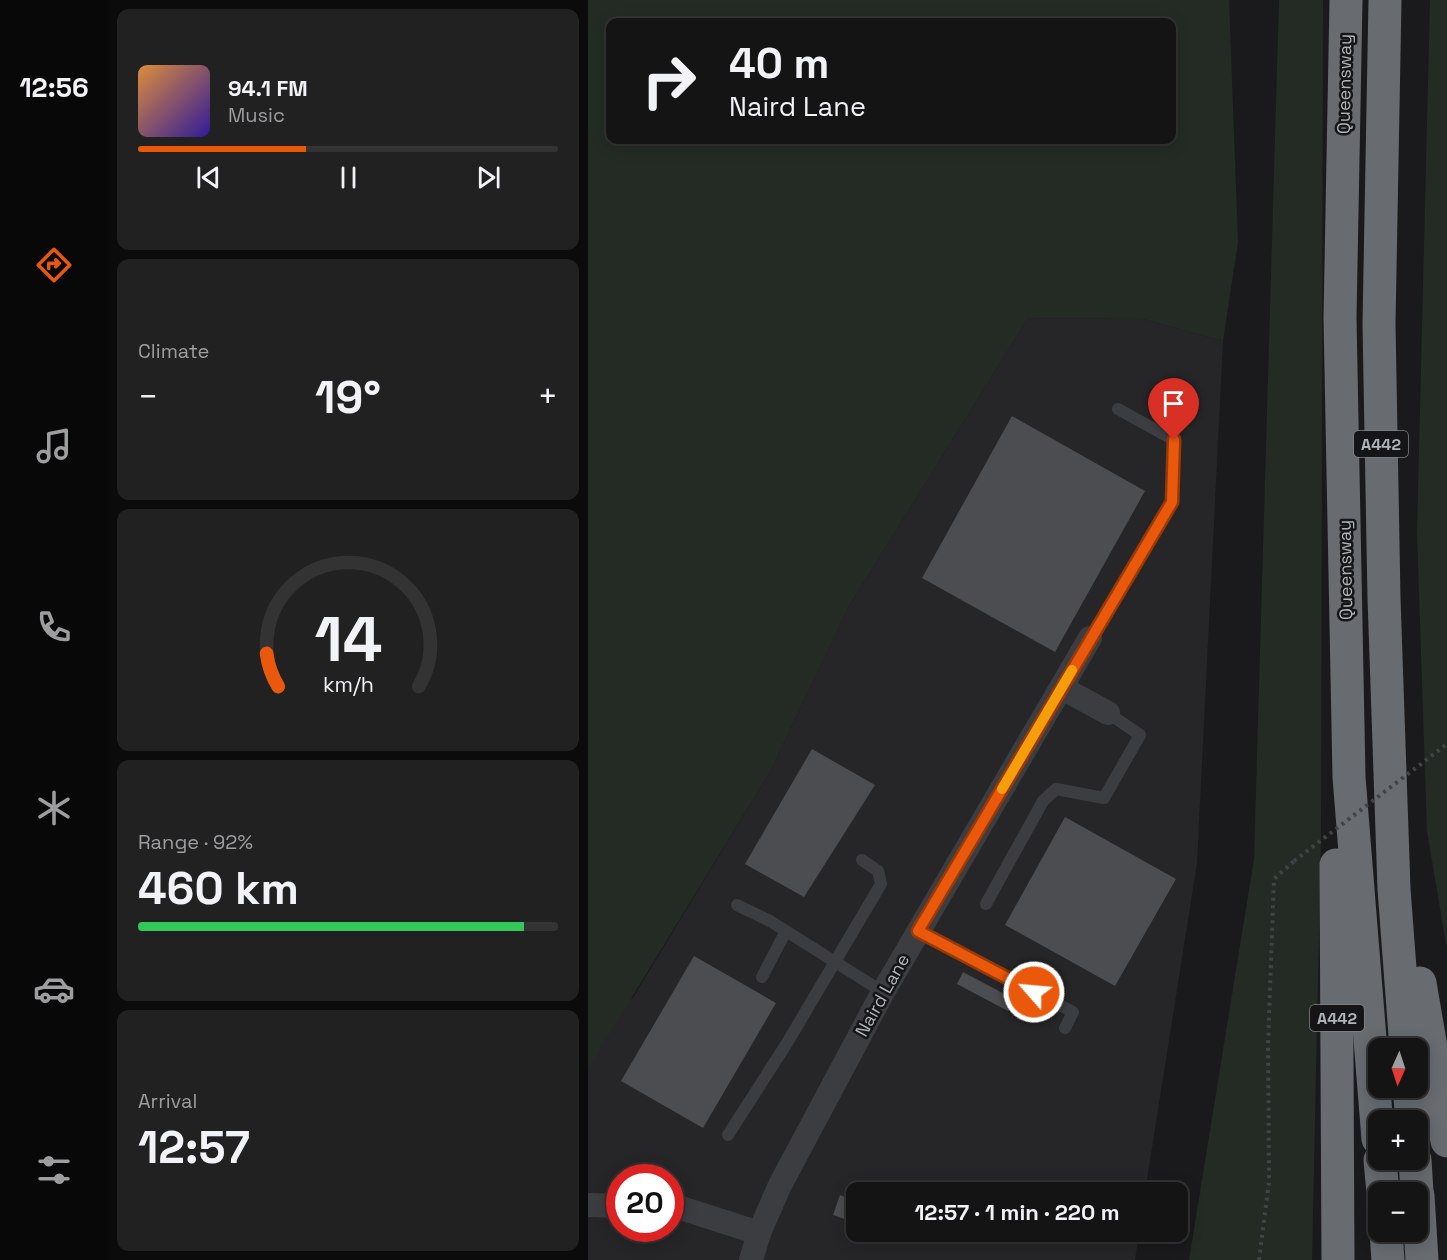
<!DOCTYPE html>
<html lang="en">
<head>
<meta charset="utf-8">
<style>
  :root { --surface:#141415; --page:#212122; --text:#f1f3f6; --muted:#9d9ea0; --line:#333334; --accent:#ea580c }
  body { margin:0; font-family:"Space Grotesk",sans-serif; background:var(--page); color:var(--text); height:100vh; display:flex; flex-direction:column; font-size:22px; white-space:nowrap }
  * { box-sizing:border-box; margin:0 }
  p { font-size:20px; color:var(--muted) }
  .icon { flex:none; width:33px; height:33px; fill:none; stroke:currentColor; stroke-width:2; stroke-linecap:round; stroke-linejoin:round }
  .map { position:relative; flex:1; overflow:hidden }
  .drawer { display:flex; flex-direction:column; gap:9px; padding:9px; background:#0b0b0c; width:480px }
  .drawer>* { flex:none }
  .hud { position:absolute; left:18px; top:18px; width:570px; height:126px; border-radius:12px; box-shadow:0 3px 15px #0003,0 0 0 2px var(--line); background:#141415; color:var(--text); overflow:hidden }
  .needle { width:39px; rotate:183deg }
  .tools { position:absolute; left:780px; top:1038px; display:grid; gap:12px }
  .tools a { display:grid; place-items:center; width:60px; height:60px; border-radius:12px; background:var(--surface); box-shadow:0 3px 15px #0003,0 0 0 2px var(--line); font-size:30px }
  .speed { position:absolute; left:18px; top:1164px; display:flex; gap:12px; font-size:30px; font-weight:700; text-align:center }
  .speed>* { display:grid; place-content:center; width:78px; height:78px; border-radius:50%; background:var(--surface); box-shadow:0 3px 15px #0003,0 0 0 2px var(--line); line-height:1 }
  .speed .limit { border:9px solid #d22; background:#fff; color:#111 }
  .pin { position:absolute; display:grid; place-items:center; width:51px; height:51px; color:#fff; margin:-62px -26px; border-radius:50% 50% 50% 0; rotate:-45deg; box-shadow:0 0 6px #0007 }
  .pin .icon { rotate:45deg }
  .me { position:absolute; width:66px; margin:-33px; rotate:297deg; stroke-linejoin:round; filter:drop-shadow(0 0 4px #0008) }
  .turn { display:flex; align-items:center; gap:21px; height:126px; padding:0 24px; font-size:27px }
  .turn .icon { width:78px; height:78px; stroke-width:2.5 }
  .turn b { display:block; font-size:42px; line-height:51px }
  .big { font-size:45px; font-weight:700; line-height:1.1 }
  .drawer .card { flex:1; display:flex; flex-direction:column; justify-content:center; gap:9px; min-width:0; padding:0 21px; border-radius:12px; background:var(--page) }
  .drawer .dial { align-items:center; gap:0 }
  .dial svg { height:156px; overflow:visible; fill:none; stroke:var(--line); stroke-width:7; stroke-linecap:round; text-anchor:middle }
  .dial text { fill:var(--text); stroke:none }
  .song { display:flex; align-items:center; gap:18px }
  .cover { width:72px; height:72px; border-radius:9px; background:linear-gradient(135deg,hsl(30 70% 55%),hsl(250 70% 35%)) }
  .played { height:6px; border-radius:3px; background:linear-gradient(90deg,var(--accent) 40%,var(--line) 40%) }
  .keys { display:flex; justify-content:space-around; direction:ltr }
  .heat { display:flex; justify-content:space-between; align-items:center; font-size:33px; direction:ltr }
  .charge { height:9px; border-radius:4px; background:linear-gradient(90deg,#34c759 92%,var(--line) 0) }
  .trip { position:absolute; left:258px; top:1182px; width:342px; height:60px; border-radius:12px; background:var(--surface); box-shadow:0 3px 15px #0003,0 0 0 2px var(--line); font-weight:700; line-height:60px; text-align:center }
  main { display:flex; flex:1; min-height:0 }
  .tab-bar { display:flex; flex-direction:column; width:108px; justify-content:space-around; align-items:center; background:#080808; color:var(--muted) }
  .tab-bar .icon { width:42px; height:42px }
  .tab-bar .on { color:var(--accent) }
  .tab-bar b { font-size:27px; color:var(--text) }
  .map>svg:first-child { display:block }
  .built { fill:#262628; fill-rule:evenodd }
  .green { fill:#242b24; fill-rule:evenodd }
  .building { fill:#4c4d50 }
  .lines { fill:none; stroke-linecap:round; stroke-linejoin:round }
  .path { stroke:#414447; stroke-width:4; stroke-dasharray:3 4.5; stroke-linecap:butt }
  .lane { stroke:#3b3d40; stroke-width:12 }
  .street { stroke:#3b3d40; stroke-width:24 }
  .highway { stroke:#686c71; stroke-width:33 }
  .path-bridge { stroke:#414447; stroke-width:4; stroke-dasharray:3 4.5; stroke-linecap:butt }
  .route-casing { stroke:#983908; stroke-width:15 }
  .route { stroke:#ea580c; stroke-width:10 }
  .slow { stroke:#f59e0b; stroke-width:10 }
  .labels { text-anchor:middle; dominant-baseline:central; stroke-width:5; stroke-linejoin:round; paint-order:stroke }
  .shield { fill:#151517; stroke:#808489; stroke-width:1.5 }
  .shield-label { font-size:16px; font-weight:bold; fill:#aeb4ba }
  .street-label { font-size:18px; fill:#aeb4ba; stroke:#151517 }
</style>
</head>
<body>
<main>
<nav class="tab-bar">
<b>12:56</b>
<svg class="icon on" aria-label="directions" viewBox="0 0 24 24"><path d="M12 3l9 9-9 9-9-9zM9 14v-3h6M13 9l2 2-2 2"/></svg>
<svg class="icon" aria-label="music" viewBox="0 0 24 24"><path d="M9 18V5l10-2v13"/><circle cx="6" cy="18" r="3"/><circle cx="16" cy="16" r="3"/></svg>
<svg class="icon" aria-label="phone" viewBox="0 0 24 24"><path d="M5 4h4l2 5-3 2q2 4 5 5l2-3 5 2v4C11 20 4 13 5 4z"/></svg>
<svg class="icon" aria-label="climate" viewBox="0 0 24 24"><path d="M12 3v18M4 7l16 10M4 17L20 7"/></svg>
<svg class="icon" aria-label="car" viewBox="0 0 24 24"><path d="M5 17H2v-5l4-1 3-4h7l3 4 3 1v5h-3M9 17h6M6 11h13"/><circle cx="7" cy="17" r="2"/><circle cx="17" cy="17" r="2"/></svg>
<svg class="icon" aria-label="filters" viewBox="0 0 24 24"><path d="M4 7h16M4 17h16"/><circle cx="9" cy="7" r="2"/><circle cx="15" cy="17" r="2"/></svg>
</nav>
<section class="drawer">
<div class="card">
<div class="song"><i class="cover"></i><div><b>94.1 FM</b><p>Music</p></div></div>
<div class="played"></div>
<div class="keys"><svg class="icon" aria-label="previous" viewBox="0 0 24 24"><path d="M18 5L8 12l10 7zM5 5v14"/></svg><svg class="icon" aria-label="pause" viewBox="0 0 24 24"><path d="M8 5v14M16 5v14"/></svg><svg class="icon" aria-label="next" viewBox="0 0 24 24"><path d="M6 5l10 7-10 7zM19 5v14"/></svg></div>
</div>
<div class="card"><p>Climate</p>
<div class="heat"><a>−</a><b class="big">19°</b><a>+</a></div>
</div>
<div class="card dial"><svg viewBox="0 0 100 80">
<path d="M14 69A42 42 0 1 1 86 69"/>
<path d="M14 69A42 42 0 0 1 8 52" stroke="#ea580c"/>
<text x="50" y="56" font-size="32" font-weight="700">14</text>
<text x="50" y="72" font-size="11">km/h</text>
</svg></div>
<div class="card"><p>Range · 92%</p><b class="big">460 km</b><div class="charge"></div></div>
<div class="card"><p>Arrival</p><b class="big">12:57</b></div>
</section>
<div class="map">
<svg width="859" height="1260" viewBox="0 0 859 1260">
  <rect width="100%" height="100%" fill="#1a1a1c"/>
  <path class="built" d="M440 318 555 319 635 341 609 863 557 1192H268V1232H551L547 1260H0V940L44 999 182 772 261 606ZM32 1178H82V1228H32Z"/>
  <g class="green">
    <path d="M0 0H641L650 242 635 341 555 319 440 318 261 606 182 772 0 1069ZM22 22H584V140H22Z"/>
    <path d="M691 0H735L733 838 724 1260H601L666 859Z"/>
    <path d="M842 0H859V950L839 831 829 533Z"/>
  </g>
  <g class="building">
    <path d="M424 416 557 491 467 652 334 578Z"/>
    <path d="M224 749 287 785 216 897 157 864Z"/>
    <path d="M477 817 588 879 527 986 417 925Z"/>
    <path d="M106 956 188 1003 115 1128 33 1081Z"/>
    <path d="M375 972 426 999 420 1011 369 984Z"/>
    <path d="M252 1195 268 1202 262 1221 245 1215Z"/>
  </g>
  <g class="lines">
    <path class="path" d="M671 1260 681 1182 680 1044 686 879 706 861"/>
    <g class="lane">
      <path d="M502 638 584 502 586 440 530 409"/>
      <path d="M398 904 455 801 468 789 516 798 552 735 520 713"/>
      <path d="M149 905 182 921 295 992"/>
      <path d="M330 931 485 1012 477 1028"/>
      <path d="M174 977 198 931"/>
      <path d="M140 1135 199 1043 293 884 290 871 274 860"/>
    </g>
    <g class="street">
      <path d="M474 688 520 713"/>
      <path d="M0 1205 32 1206"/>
      <path d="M82 1207 93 1208 171 1233"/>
      <path d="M163 1260 171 1233 192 1185 295 992 502 638"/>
    </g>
    <g class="highway">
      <path d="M758 0 752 318 761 777 790 1139"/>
      <path d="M797 0 791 324 796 598 806 889 818 1048"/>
      <path d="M748 865 750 1260"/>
      <path d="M832 983 859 1141"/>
      <path d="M821 1088 824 1120"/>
      <path d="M792 1160 795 1192"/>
      <path d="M827 1160 829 1192"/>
      <path d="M830 1196 834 1260"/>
      <path d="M798 1232 800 1260"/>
    </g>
    <path class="path-bridge" d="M706 861 859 744"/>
  </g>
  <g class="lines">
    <defs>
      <path id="route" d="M446 992 330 931 584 502 586 440"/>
    </defs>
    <use href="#route" class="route-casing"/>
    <use href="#route" class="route"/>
    <path class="slow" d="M414 789 484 670"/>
  </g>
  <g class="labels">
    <g class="shield">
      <rect x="766" y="431" width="54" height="26" rx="4.5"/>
      <rect x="722" y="1005" width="54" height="26" rx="4.5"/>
    </g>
    <g class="shield-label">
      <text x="793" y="444">A442</text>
      <text x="749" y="1018">A442</text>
    </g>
    <g class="street-label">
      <text transform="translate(756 84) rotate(-89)">Queensway</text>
      <text transform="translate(757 570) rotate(-91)">Queensway</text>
      <text transform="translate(294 995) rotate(-61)">Naird Lane</text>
    </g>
  </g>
</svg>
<div class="tools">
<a><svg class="needle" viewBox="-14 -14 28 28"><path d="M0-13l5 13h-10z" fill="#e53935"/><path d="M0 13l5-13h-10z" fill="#9d9ea0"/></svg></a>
<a>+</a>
<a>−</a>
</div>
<div class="speed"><div class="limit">20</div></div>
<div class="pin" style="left:586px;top:440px;background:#d93025"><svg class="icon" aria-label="arrive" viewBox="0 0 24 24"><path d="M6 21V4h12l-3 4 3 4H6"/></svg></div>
<svg class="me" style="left:446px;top:992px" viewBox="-20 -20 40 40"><circle r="17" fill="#ea580c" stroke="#fff" stroke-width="3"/><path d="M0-11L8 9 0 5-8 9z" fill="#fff"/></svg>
<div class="trip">12:57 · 1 min · 220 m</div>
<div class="hud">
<div class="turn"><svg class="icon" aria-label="right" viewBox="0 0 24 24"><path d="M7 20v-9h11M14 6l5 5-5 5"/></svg><div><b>40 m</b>Naird Lane</div></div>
</div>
</div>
</main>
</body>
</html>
